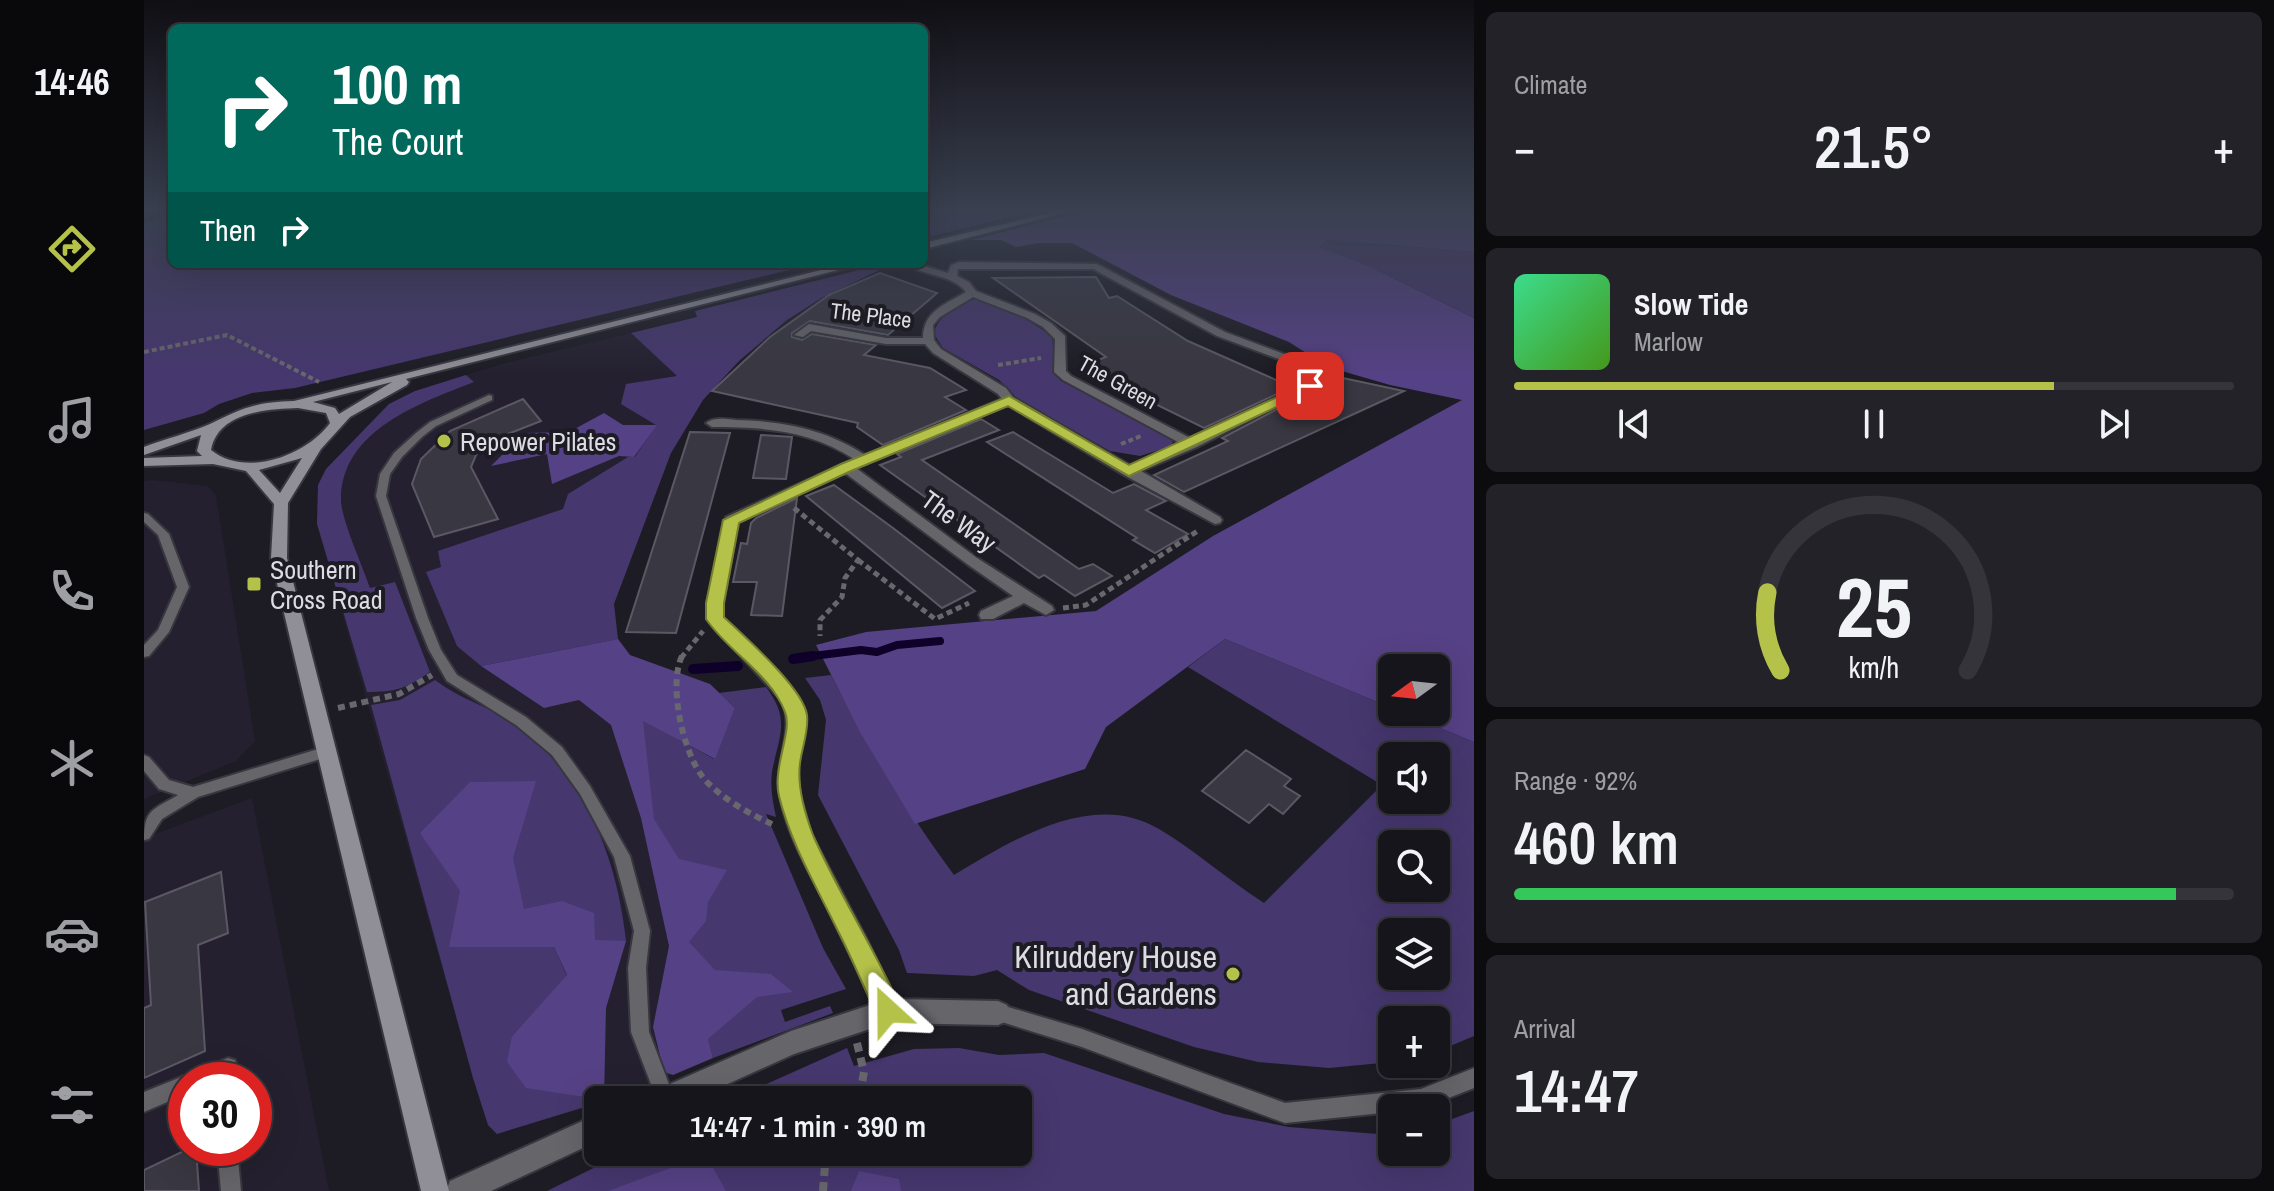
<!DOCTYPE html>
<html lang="en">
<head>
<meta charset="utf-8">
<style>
  :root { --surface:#16151b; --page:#232228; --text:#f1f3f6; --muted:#9e9fa3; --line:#35343a; --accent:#b5c249 }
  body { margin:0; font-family:"Archivo Narrow",sans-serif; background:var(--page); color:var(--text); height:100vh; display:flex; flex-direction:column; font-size:30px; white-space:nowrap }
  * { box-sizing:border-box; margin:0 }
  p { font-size:26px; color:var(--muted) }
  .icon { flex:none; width:44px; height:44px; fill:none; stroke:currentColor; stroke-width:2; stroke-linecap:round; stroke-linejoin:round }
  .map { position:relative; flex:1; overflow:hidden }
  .sheet { display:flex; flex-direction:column; gap:12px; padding:12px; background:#0c0c0f; width:800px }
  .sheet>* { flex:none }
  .hud { position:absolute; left:24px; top:24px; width:760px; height:244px; border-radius:12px; box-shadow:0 8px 32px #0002,0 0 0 2px var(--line); background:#00695c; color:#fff; overflow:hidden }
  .needle { width:52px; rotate:255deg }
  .buttons { position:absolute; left:1234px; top:654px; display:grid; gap:16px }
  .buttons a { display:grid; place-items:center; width:72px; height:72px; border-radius:12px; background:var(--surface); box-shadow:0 8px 32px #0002,0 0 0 2px var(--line); font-size:40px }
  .speed { position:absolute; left:24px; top:1062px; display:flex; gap:16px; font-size:40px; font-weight:700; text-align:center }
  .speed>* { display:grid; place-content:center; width:104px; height:104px; border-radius:50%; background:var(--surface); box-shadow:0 8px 32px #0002,0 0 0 2px var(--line); line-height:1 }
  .speed .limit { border:12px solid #d22; background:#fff; color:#111 }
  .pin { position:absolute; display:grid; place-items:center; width:68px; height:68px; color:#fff; margin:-34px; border-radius:16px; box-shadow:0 4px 12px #0006 }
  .me { position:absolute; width:88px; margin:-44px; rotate:336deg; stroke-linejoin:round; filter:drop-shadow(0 0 6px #0008) }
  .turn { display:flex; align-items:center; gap:28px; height:168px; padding:0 32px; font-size:36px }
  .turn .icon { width:104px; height:104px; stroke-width:2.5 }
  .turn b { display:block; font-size:56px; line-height:68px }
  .then { display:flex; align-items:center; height:76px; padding:0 32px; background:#0003; gap:16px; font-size:30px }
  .big { font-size:60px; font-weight:600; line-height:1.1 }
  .sheet .widget { flex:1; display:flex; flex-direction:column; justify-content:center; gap:12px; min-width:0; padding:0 28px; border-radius:12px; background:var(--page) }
  .sheet .dial { align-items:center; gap:0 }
  .dial svg { height:208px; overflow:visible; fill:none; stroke:var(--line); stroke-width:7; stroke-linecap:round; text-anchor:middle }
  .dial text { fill:var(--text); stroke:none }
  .song { display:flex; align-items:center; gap:24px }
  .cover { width:96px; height:96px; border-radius:12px; background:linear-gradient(135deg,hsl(150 70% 55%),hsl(100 70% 35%)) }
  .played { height:8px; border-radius:4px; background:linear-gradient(90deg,var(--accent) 75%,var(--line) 75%) }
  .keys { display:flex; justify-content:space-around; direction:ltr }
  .heat { display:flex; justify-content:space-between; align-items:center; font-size:44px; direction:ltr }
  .charge { height:12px; border-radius:6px; background:linear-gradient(90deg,#34c759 92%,var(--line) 0) }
  .trip { position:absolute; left:440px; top:1086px; width:448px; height:80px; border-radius:12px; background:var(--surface); box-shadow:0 8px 32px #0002,0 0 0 2px var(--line); font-weight:600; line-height:80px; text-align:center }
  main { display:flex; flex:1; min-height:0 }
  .menu { display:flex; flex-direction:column; width:144px; justify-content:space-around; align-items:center; background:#09080b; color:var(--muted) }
  .menu .icon { width:56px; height:56px }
  .menu .active { color:var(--accent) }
  .menu b { font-size:36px; color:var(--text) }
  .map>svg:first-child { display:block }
  .built { fill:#24202f; fill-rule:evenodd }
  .green { fill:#46376e; fill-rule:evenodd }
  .forest { fill:#554185 }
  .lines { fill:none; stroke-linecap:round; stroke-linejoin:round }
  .stream-far1 { stroke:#0e0028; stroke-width:8 }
  .stream { stroke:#0e0028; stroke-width:10 }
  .building { fill:#393741; stroke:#5b5863; stroke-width:2 }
  .service-casing { stroke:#38373f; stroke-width:4 }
  .minor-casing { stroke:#38373f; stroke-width:4 }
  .secondary-casing { stroke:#38373f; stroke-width:4 }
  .path-far3 { stroke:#68676e; stroke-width:4; stroke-dasharray:5 3; stroke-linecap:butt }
  .path-far2 { stroke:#68676e; stroke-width:5; stroke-dasharray:6 4; stroke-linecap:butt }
  .path-far1 { stroke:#68676e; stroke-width:6; stroke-dasharray:7 5; stroke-linecap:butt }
  .path { stroke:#68676e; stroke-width:8; stroke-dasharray:9 6; stroke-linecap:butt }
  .service { fill:#66656a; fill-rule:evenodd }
  .minor { fill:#66656a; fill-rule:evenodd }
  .secondary { fill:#908f97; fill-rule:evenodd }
  .route { fill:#b5c249; stroke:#767e2f; stroke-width:2 }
  .poi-dot { fill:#b5c249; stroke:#1d1c24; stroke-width:3 }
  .labels { text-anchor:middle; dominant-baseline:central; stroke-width:8; stroke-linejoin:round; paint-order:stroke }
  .far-street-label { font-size:22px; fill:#dddce2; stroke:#1d1c24 }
  .poi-label { font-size:26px; fill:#dddce2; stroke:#1d1c24; text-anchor:start }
  .street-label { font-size:26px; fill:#dddce2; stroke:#1d1c24 }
  .near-poi-label { font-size:32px; fill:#dddce2; stroke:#1d1c24; text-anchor:end }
</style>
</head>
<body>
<main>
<nav class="menu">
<b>14:46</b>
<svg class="icon active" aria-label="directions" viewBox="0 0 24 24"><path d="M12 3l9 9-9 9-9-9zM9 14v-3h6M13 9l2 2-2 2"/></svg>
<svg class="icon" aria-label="music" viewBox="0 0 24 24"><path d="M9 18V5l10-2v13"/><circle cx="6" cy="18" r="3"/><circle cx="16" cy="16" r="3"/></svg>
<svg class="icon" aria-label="phone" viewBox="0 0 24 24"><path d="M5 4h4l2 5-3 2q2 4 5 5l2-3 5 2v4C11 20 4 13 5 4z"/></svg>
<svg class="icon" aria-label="climate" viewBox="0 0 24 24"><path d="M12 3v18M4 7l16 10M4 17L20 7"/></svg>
<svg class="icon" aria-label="car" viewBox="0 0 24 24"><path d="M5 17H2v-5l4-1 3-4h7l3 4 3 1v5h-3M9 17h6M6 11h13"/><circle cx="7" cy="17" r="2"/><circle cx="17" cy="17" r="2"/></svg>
<svg class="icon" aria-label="filters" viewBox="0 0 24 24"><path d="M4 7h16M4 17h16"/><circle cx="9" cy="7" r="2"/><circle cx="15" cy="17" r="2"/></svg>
</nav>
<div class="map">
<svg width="1330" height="1191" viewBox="0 0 1330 1191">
  <rect width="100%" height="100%" fill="#1d1c24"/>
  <g class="built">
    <path d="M487 333 559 400 527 453 470 604 474 639 486 655 499 804 569 1058 463 1100H454V1103L353 1134 344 1125 329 1078 173 524 174 485 182 469 233 416 245 404 271 391 358 364Z"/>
    <path d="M9 480 64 486 72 496 111 741 92 761 0 799V481Z"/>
    <path d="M108 798 185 1191H0V838ZM42 1080H110V1148H42Z"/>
  </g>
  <g class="green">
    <path d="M780 210H894L780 238Z"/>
    <path d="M28 212V264H670L151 388 108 393 75 404 60 413 0 430V224Z"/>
    <path d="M1184 240 1330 252V318L1216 262 1173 247Z"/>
    <path d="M739 264H748L679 297 643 320 595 361 559 400 527 453 470 604 474 639 337 666 313 646 282 572 297 567 294 551 419 509 424 494 484 457H491L512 425 477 404 482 384 533 376 487 333 553 317 551 311Z"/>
    <path d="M831 299 882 319 908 336 912 375 917 381 1029 439 1028 446 996 456 966 451 875 400 855 380 799 348 790 334C793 316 814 304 831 299Z"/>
    <path d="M322 375 330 382C277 403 196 430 197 501 198 521 219 567 226 588L251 582 286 672C261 689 252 692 223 692L173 524 174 485 182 469 245 404 271 391Z"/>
    <path d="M1081 639 1248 708V712H1257L1330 742V1036L1292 1052V1020H1248V1062L1185 1068 1114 1062 1050 1047 885 990 853 970 830 976 763 973 755 950 674 795 682 720 676 700 661 678 687 675C723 746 763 811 810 875 867 841 948 789 1015 829 1052 851 1084 880 1120 903L1238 785 1044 667ZM1248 756H1292V800H1248ZM1248 844H1292V888H1248ZM1248 932H1292V976H1248Z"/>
    <path d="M291 680C317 700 345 706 370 724 441 775 473 857 482 941L410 947 423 976 368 1036 455 1100 454 1103 353 1134 344 1125 329 1078 227 705 256 700Z"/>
    <path d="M622 687C647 720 635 735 628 772 626 788 629 803 632 817L622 814 679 948 702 989 637 1010 641 1022 686 1006 689 1013 569 1058 499 804V720L570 759 591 708 575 693Z"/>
    <path d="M703 1048 710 1066 770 1049 815 1048 855 1055 900 1053 1080 1114 1145 1127 1234 1134 1248 1132V1152H1292V1125L1330 1111V1191H403L482 1152H874V1100H587Z"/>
  </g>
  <g class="forest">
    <path d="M944 210H1330V252L1184 240 1174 247 1216 262 1330 318V742L1257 712H1292V668H1248V708L1081 639 962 727 941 769 771 824 716 732 672 645 722 632 952 611 1069 536 1318 400 1246 385 1184 367 1145 342 1027 295 928 243H894L872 247 857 240H827Z"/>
    <path d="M460 413 479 425H513L490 457 475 456 408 484 403 454 347 466 380 433 425 432Z"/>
    <path d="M474 639 486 655 566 684 591 708 571 759 499 721 510 819 535 859 583 870 564 902 562 921 545 942 571 970 627 974 649 992 613 997 564 1039 569 1058 529 1075 520 1072 509 1027 525 946 497 818 467 725 435 700 400 708 337 666Z"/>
    <path d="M392 781 369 858 380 909 418 901 450 913 451 940 482 941 462 1008 460 1100 382 1088 363 1062 368 1036 423 975 410 947H305L316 891 276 833 326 782Z"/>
    <path d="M562 1155 582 1191H464Z"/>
    <path d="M715 1171 755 1179 757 1191H707Z"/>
  </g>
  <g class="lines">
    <path class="stream-far1" d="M653 658 717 650 733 652 753 645 796 641"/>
    <g class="stream">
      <path d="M649 659 669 656"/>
      <path d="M549 669 594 666"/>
    </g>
  </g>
  <g class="building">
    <path d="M736 273 793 293 744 335 666 321 648 333V337L658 340 668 334 732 345 720 355 786 368 822 390 801 397 822 410 739 445 713 427 714 423 568 391 626 337 685 295Z"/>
    <path d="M952 277 965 298 973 296 1044 341 1148 387 1060 428 936 367 962 357 849 278Z"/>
    <path d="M1180 374 1260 391 1040 492 1010 475 1084 441 1078 438 1164 393 1173 397Z"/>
    <path d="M379 399 397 421 346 441 332 455 327 467 354 519 290 537 268 484 277 459 306 431Z"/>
    <path d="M837 419 855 430 778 460 935 569 949 564 968 576 931 596 900 575 895 578 736 465 757 457 753 454Z"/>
    <path d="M546 432 586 433 532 633 482 632Z"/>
    <path d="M869 432 969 493 990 484 1022 501 1002 510 1044 534 1011 553 989 540 993 538 843 442Z"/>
    <path d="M617 435 648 437 642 479 609 478Z"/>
    <path d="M690 485 749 528 831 591 798 608 662 496Z"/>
    <path d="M653 498 638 616 607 615 613 582H589L597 543 603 544 607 523 612 518Z"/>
    <path d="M1102 750 1147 779 1140 786 1156 796 1139 814 1125 804 1105 823 1058 791Z"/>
    <path d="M77 872 84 933 54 945 61 1051 0 1078V1008L7 1005 1 902Z"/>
    <path d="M46 1148H52L55 1191H0V1170Z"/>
  </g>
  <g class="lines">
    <defs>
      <g id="service">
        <path d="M345 395 348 396V400L292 426 278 437 258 457 246 474 242 496 284 618 297 650 313 675 382 717 418 747 446 786 486 856 506 931 502 968 505 1032 531 1100H513L487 1032 484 968 490 931 470 857 436 794 408 755 372 725 303 681 285 650 272 618 232 496 236 474 250 453 272 433 286 422Z"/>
        <path d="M0 513 4 514 25 534 45 587 25 632 5 656 0 657V645L14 630 33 587 14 535 0 522Z"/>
        <path d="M184 746 189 747 191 751 189 755 54 797 18 819 5 839 0 840C0 809 9 810 34 795L15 789 0 771V755L5 757 25 780 49 787Z"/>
        <path d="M854 1004 938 1029 1141 1103 1277 1089 1330 1068V1088L1279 1108H1248V1112L1141 1123 938 1047 848 1019 845 1013 848 1007Z"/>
        <path d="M84 1058 91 1060 93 1067V1080H42V1094L0 1112V1092Z"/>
        <path d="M73 1148H93L97 1191H77Z"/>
      </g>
      <g id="minor">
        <path d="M815 262 953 264 1081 332 1156 360 1171 372 1174 379 1172 386 1053 447 997 471 1076 517 1078 520 1076 523 1071 524 980 475 864 405 712 468 833 558 908 606 910 610 902 615 880 603 849 619H837L835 615 837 611 869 596 823 564 701 473 594 522 579 603V618L634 673 655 698 661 712V731L654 766 655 791 667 834 724 942 751 999 854 1001 863 1005 866 1013 863 1021 854 1025 744 1023 650 1054 548 1100H506L510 1091 647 1031 729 1004C713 968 696 934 679 899 661 864 641 830 635 791 631 760 651 731 638 701L563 619V603L582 517 710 459C666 430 619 427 568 427L562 423C570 417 582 419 592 420 638 421 682 429 721 455L858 399 854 394 789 353 781 344H742L667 331 659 337 650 335 665 324 742 338H779C779 311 802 304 822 292 809 275 783 276 765 266L773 264 804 273 807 265ZM814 269H949L1073 336 1148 364 1160 374 1161 384 1046 438 927 376 922 371 921 336 907 323 891 314 832 291 825 282 813 276ZM829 297 883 318 899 327 911 339 910 372 919 380 1036 443 987 466 869 397 862 388 797 349 790 340 789 325 796 317Z"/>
        <path d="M454 1114V1141L347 1191H302L306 1181Z"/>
      </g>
      <g id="secondary">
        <path d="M919 210H932L780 249V243Z"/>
        <path d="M701 264H718L262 379 265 382 263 385 206 417 177 449 144 503 143 558 305 1191H277L127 558 130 504 102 471 69 464 0 466V458L58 456 53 451 57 435 0 455V447C21 439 45 433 66 424 98 408 112 402 150 401ZM248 382 195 414 191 408 169 402ZM154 408 182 413 186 423C162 456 101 478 67 450 74 412 122 409 154 408ZM158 458 136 493 115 470Z"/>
      </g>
    </defs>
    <use href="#service" class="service-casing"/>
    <use href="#minor" class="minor-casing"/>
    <use href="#secondary" class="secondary-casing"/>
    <g class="path-far3">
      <path d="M0 352 83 335 175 382"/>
      <path d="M854 365 897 358"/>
      <path d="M977 444 997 436"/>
    </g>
    <g class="path-far2">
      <path d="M650 508 714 560 701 578 698 597 676 620V636"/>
      <path d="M714 560 791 619 825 603"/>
      <path d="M919 608 942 605 1055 530"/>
      <path d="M537 658 559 631"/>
    </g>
    <g class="path-far1">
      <path d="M538 656C524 685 539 751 558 776 574 797 606 814 630 825"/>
      <path d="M194 708 255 694 288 675"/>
    </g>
    <g class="path">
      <path d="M713 1043 720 1072 715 1100"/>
      <path d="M679 1191 682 1152"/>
    </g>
    <use href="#service" class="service"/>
    <use href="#minor" class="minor"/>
    <use href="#secondary" class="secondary"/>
  </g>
  <linearGradient id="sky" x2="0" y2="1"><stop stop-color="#100f14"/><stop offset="0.56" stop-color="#3a4050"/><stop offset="1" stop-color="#3a4050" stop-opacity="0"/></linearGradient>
  <rect width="1330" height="376" fill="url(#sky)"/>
  <path class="route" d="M1166 382 1173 386 1171 389 985 476 864 406 707 471 595 523 580 603V617C601 637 659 688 663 715 665 731 658 747 656 763 653 786 661 814 669 835 695 895 732 950 758 1011L754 1020 744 1024 735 1020C721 990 709 960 694 931 672 886 647 844 635 796 628 768 649 731 641 712 626 673 584 652 562 619V603L579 520 697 464 865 396 985 465Z"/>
  <g class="poi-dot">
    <circle cx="300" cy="441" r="8"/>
    <rect x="102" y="576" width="16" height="16" rx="4"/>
    <circle cx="1089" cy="974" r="8"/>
  </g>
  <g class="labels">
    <g class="far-street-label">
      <text transform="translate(727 315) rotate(7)">The Place</text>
      <text transform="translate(974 382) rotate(29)">The Green</text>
    </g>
    <g class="poi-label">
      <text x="316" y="441">Repower Pilates</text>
      <text x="126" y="569">Southern<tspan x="126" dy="30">Cross Road</tspan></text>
    </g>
    <g class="street-label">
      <text transform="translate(815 521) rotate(36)">The Way</text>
    </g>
    <g class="near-poi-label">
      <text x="1073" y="956">Kilruddery House<tspan x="1073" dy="37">and Gardens</tspan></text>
    </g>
  </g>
</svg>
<div class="buttons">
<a><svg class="needle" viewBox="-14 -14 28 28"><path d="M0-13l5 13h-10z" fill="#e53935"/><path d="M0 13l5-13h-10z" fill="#9e9fa3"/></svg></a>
<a><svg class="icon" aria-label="sound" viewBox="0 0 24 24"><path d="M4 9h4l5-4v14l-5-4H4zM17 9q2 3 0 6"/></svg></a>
<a><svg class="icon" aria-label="search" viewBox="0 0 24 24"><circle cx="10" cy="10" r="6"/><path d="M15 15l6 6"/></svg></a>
<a><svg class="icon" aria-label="layers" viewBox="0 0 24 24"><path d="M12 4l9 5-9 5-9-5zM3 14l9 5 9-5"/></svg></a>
<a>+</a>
<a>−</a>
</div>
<div class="speed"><div class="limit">30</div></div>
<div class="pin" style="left:1166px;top:386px;background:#d93025"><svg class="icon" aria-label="arrive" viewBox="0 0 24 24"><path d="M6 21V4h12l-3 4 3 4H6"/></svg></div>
<svg class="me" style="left:744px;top:1011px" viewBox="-20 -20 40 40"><path d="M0-17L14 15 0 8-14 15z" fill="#b5c249" stroke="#fff" stroke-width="4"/></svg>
<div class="trip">14:47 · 1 min · 390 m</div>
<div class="hud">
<div class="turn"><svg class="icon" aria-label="right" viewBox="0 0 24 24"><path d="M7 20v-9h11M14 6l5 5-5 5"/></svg><div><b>100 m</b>The Court</div></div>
<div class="then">Then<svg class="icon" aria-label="right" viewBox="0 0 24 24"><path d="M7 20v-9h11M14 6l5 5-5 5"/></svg></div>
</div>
</div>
<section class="sheet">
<div class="widget"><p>Climate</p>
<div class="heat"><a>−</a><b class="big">21.5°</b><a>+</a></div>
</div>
<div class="widget">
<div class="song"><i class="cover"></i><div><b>Slow Tide</b><p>Marlow</p></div></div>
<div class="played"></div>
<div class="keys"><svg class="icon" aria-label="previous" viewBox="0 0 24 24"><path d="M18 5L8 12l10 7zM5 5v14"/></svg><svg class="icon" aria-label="pause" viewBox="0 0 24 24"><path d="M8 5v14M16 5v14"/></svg><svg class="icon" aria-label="next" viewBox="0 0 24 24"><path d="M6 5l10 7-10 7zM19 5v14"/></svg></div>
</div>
<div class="widget dial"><svg viewBox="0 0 100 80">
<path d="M14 69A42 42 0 1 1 86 69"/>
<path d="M14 69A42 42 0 0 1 9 39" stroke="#b5c249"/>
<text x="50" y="56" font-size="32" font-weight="700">25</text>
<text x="50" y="72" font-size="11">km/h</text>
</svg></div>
<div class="widget"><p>Range · 92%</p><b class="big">460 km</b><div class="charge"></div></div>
<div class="widget"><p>Arrival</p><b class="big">14:47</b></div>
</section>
</main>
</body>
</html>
